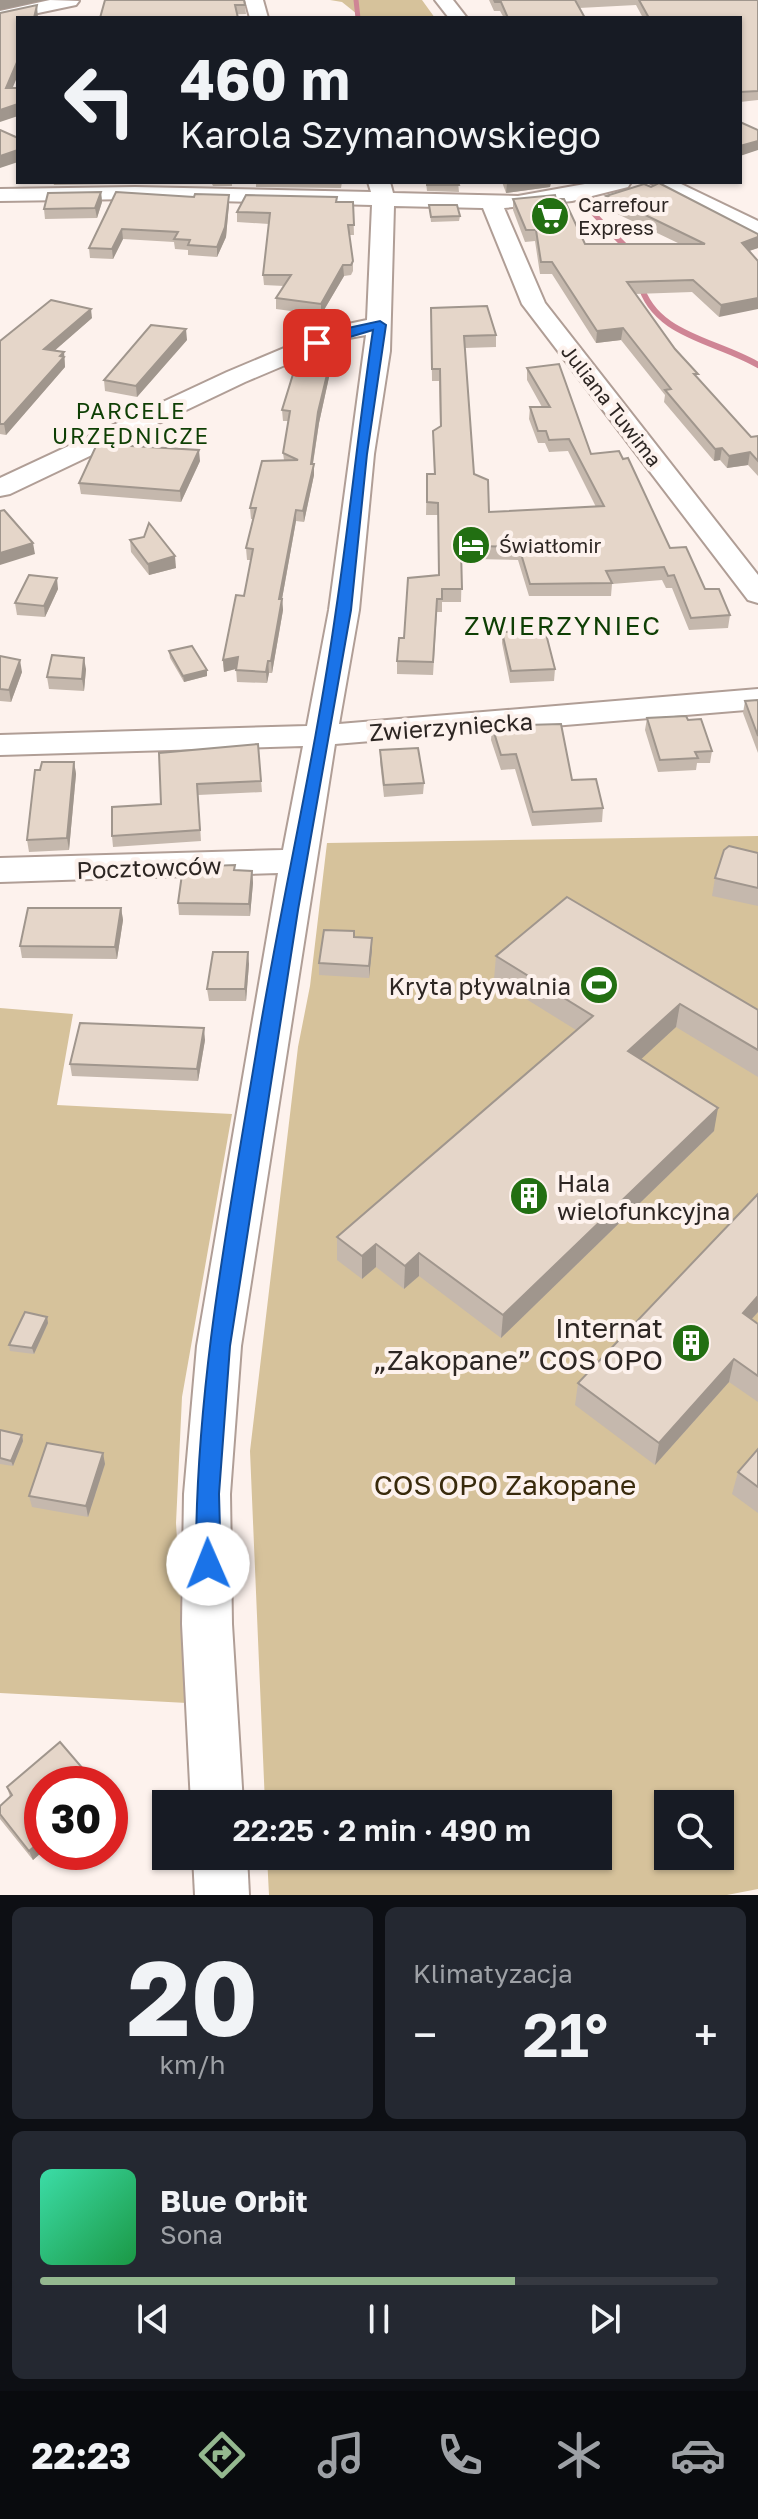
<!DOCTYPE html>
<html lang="pl">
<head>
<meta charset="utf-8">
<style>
  :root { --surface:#171b24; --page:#242831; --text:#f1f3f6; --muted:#9ea1a6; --line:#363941; --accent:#94b88f }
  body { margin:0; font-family:"Golos Text",sans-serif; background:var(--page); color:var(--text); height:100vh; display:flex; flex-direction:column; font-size:30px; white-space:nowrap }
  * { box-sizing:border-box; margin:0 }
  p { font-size:26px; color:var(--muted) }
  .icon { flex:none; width:44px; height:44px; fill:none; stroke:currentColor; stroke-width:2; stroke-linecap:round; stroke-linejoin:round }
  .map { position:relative; height:1895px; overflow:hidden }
  .sheet { display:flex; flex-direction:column; gap:12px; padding:12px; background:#0d0f14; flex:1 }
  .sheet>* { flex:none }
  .top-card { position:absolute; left:16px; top:16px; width:726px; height:168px; border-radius:0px; box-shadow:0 2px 6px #0004; background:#171b24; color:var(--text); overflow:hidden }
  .buttons { position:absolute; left:654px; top:1790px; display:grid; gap:16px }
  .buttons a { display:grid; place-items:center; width:80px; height:80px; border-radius:0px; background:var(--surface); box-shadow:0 2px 6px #0004; font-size:40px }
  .speed { position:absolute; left:24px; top:1766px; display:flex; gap:16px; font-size:40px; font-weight:700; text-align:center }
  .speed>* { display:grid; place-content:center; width:104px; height:104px; border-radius:50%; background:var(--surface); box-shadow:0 2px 6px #0004; line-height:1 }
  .speed .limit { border:12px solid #d22; background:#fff; color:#111 }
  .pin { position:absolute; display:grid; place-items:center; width:68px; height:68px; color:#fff; margin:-34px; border-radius:16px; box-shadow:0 4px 12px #0006 }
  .me { position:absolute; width:88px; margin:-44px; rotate:359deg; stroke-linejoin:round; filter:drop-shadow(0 0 6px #0008) }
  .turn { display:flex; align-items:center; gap:28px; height:168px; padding:0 32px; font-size:36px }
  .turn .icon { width:104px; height:104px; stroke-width:2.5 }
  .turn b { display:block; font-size:56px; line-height:68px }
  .big { font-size:60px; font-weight:600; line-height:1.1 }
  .sheet .widget { flex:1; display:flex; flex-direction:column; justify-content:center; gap:12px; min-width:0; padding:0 28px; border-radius:12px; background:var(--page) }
  .sheet .dial { align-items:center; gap:0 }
  .dial b { font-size:104px; line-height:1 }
  .song { display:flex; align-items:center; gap:24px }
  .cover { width:96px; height:96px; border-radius:12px; background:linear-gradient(135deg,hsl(160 70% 55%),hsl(140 70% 35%)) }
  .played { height:8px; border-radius:4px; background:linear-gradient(90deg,var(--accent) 70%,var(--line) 70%) }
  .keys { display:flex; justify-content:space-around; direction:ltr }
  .heat { display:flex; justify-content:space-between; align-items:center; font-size:44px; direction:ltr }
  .sheet .tiles { flex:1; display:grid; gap:12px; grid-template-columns:1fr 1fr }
  .widget:last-child { grid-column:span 2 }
  .trip { position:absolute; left:152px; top:1790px; width:460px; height:80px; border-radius:0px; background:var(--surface); box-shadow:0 2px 6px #0004; font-weight:600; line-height:80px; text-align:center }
  .menu { display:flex; height:128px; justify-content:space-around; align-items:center; background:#090b0e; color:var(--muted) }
  .menu .icon { width:56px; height:56px }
  .menu .current { color:var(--accent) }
  .menu b { font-size:36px; color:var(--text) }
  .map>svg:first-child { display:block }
  .green { fill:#d6c29b; fill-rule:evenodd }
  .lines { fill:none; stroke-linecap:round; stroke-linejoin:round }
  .stream-far1 { stroke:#cf8595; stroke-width:5 }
  .stream { stroke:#cf8595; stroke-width:6 }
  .minor-casing { stroke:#b09e96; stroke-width:4 }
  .minor { fill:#fff; fill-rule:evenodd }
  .wall { fill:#c5b8ad }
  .shaded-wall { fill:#a0968d }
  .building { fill:#e5d6c9; stroke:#a0968d; stroke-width:2 }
  .route { fill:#1a73e8; stroke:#114b97; stroke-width:2 }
  .labels { text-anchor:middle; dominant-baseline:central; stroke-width:8; stroke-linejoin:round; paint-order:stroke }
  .far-poi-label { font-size:20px; fill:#2d2623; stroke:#fdf2ed; text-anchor:start }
  .far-street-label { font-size:20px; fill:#2d2623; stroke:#fdf2ed }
  .far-neighbourhood-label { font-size:22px; letter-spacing:2px; fill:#0e3f04; stroke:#fdf2ed }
  .street-label { font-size:24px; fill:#2d2623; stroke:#fdf2ed }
  .poi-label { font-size:24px; fill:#2d2623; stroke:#fdf2ed; text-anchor:end }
  .neighbourhood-label { font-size:26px; letter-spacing:2px; fill:#0e3f04; stroke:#fdf2ed }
  .near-poi-label { font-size:28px; fill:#2d2623; stroke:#fdf2ed; text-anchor:end }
  .near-park-label { font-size:28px; fill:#392a0c; stroke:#fdf2ed }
</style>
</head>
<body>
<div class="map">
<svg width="758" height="1895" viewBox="0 0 758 1895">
  <rect width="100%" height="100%" fill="#fdf2ed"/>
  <g class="green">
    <path d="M330 0H422L435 18H362L342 2Z"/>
    <path d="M758 836V1889L727 1895H269L267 1856H598V1804H265L250 1451 298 1047 310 986 327 843ZM668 1804H720V1856H668Z"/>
    <path d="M0 1008 73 1014 57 1105 232 1114 182 1397 176 1523 187 1703 0 1693Z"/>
  </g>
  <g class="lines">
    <g class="stream-far1">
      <path d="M356 0 358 18"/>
      <path d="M590 182 594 214 611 232"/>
    </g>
    <g class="stream">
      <path d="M609 230 632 253"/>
      <path d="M640 283C654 336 716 340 758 365"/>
    </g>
    <defs>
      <g id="minor">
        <path d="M50 0 79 1 76 5 0 21V11Z"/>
        <path d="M245 0H263L268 18H250Z"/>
        <path d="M435 0H453L467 18H449Z"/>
        <path d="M368 182H390L393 193 518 196 596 182H631L628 187 572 201 504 208 545 303 758 575V603L748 600 522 304 483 208 394 206 390 351 374 454 359 610 339 724 758 689V709L335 744 241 1346 230 1494 232 1624 243 1804H191L182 1624 184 1494 197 1346 278 873 0 882V858L283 850 303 746 0 755V735L307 726 329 610 366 335 349 338 245 382 10 494 0 496V478L227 372 334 327 367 320 372 205 135 199 0 201V189L135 187 371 192Z"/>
        <path d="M649 182H677L758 221V236Z"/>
        <path d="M193 1856H247L249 1895H195Z"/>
      </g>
    </defs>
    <use href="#minor" class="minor-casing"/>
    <use href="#minor" class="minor"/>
  </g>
  <g class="wall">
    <path d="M489 0H758V100L740 102V18H643L636 5 579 8 585 18H504L500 11H494Z"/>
    <path d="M245 5 246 14 100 18Z"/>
    <path d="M53 182H108V184L54 185Z"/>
    <path d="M211 182H232V186H213Z"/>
    <path d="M256 182H342L341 188 256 187Z"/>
    <path d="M426 182H458L459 192 427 191Z"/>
    <path d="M502 182H551L550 187 506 193Z"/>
    <path d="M101 192 102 202 97 218 45 219 44 209Z"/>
    <path d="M116 192 194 197 229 195V204L226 237 217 257 188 255V250L175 249 174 242 123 239 113 259 90 258 89 248Z"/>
    <path d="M606 196 758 248 749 251 719 317 692 292 635 294 697 378 751 437 758 436V476L748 465 727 468 720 460 714 461 664 402 665 395 621 340 596 343 552 274H540L535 241 525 242 513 210V199H556L585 244H680L605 208Z"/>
    <path d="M337 197V202H353L354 235H349L353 261V271L351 275 344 276 321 315 276 309V298L284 286 264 285 263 275 269 224 237 222V212Z"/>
    <path d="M429 205 460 216 459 221 431 222Z"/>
    <path d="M431 308 496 335V347L465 348 474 474 489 512 596 507 568 451 549 452 545 443H538L529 419 530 407H542L527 380V368L591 454 705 589 730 615 728 628 689 630 672 588H666L662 580 612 584 611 596H529L518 560 475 559V563H462L461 602H442V612H437L433 675 397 674V661L404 638 438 575V515H426L427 474H434L433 431 440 427 439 381H432Z"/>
    <path d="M92 318 54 351 64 352 65 367 6 435 0 434V341Z"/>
    <path d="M187 340 137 397 105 391 104 380Z"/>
    <path d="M331 358V368L319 423 313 464H314V475L304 522 296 521 282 599 283 610 272 673H269L267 683 237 682 236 669 224 672 223 660 244 596 251 560H247L246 548 253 519H251L250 508 284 460 283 453 288 421H283L282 410Z"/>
    <path d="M200 461 181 502 81 494 79 483Z"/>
    <path d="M144 537 176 568 149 575 131 552 130 540Z"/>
    <path d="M58 589 45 617 17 615 15 603Z"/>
    <path d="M502 632 555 669 554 681 510 683 502 643Z"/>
    <path d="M169 651 207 676 184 682 170 658Z"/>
    <path d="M0 656 22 672 11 702 0 701Z"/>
    <path d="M86 669 84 691 49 689 47 677Z"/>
    <path d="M758 700V753L743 713 745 701Z"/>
    <path d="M647 718 688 720 712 751 710 763H697L696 770 658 772 645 730Z"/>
    <path d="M492 726 572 780 603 808 602 822 532 826 515 769 501 770 491 740Z"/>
    <path d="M258 744 262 792 198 795 201 841 113 847 112 836 161 804Z"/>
    <path d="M380 750 424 783 423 794 384 797 380 762Z"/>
    <path d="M74 762 76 774 69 850 29 852 27 840 40 770Z"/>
    <path d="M758 853V906L712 896 715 878Z"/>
    <path d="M235 865V870L252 871 253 883 250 916 179 915 178 903Z"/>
    <path d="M121 908 123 920 117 959 22 958 20 946Z"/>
    <path d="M372 950 369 978 319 975V963Z"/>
    <path d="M496 956 758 1010V1077L676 1027 641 1059 714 1131 501 1338 419 1276 404 1289 376 1267 362 1279 337 1260V1237L576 1030 494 979Z"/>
    <path d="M249 964 246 1001H209L207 989Z"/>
    <path d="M205 1040 198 1081 72 1076 70 1064Z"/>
    <path d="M758 1194V1312L752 1319 758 1324V1402L729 1382 655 1465 575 1405 578 1383Z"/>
    <path d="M47 1317 48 1323 34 1354 10 1351 9 1345Z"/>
    <path d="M0 1430 22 1435 23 1441 13 1466 0 1464Z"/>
    <path d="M758 1449V1513L732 1494 738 1472Z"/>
    <path d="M103 1453 105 1464 88 1517 32 1507 29 1496Z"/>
    <path d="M42 1784V1852L33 1860 0 1819V1806L10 1797 7 1787Z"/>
  </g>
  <g class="shaded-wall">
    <path d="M0 0H45L0 10Z"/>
    <path d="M37 5 38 18H34Z"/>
    <path d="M18 60V75L8 99 6 88Z"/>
    <path d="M18 104V116L0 122V110Z"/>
    <path d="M758 141V150L740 156V146Z"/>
    <path d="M18 150V162L0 168V156Z"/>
    <path d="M512 182H551L550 187 506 193 507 183Z"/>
    <path d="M101 192 102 202 97 218 95 208Z"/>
    <path d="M229 195V204L226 237 217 257V247Z"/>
    <path d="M122 229 123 239 113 259 112 249Z"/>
    <path d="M758 237V248L740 254 742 243Z"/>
    <path d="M343 265 344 276 321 315V304Z"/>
    <path d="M758 298V309L719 317 721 305Z"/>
    <path d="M91 309 92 318 45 359 44 349Z"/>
    <path d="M623 328 621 340 596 343 597 331Z"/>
    <path d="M186 329 187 340 137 397 136 386Z"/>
    <path d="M64 352 65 367 6 435 4 424Z"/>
    <path d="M331 358V368L319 423 311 475V464L318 412Z"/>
    <path d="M722 448 720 460 714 461 715 449Z"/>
    <path d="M199 450 200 461 181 502 180 491Z"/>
    <path d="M750 452 748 465 727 468 729 456Z"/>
    <path d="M314 464V475L304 522 303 511Z"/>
    <path d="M296 510V521L280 610 279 599Z"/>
    <path d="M33 543 35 554 0 565V553Z"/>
    <path d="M175 556 176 568 149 575 148 564Z"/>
    <path d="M57 578 58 589 45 617 44 606Z"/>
    <path d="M282 599 283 610 272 673 271 661Z"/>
    <path d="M238 657 239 668 224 672 223 660Z"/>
    <path d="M84 658 86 669 84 691 82 679Z"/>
    <path d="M20 660 22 672 11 702 9 690Z"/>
    <path d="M268 661 269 673 267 683 266 672Z"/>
    <path d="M207 670V676L184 682 183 676Z"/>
    <path d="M74 762 76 774 69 850 67 838Z"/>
    <path d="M252 871 253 883 250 916 249 904Z"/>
    <path d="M121 908 123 920 117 959 115 947Z"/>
    <path d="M372 938V950L369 978V966Z"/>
    <path d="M248 952 249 964 246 1001 245 989Z"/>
    <path d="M680 1004 676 1027 625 1074 628 1051Z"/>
    <path d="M204 1028 205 1040 198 1081 197 1069Z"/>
    <path d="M718 1108 714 1131 501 1338 503 1315Z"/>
    <path d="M376 1244V1267L362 1279V1256Z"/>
    <path d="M419 1253V1276L404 1289 405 1266Z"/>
    <path d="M758 1296V1312L737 1335 743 1313Z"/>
    <path d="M47 1317 48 1323 34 1354 32 1348Z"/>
    <path d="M734 1359 729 1382 655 1465 659 1443Z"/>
    <path d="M22 1435 23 1441 13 1466 11 1461Z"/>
    <path d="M103 1453 105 1464 88 1517 86 1506Z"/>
    <path d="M42 1840V1852L33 1860 29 1851Z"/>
  </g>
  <g class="building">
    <path d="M105 0H244L245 5H235L238 18H100Z"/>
    <path d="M494 0H575L585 18H508L501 2H495Z"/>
    <path d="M639 0H758V91L740 92V18H649Z"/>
    <path d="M37 5 34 18H18V60L6 88H18V104L0 110V13Z"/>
    <path d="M740 122 758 130V141L740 146Z"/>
    <path d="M0 130 18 138V150L0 156Z"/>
    <path d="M427 182H458L459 185H427Z"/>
    <path d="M659 183 758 234V237L742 243 758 261V298L721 305 693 280 627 282 675 349 698 374H694L751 437 758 436V461L750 452 729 456 722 448 715 449 665 390 671 389 623 328 597 331 552 262H541L536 230H526L513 199 555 195 556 199H564L585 244H705L606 196 644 184 651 187Z"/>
    <path d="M101 192 95 208 44 209 48 193Z"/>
    <path d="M116 192 194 197 195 194 229 195 225 227 217 247 188 245 190 240 174 239 178 232 122 229 112 249 89 248Z"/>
    <path d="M246 195 337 197 336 202H353L354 225H348L353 261 351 265H343L321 304 276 298 291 275H263L270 213 237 212Z"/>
    <path d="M429 205H457L460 216 431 217Z"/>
    <path d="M51 300 91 309 44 349 64 352 60 356 64 357 4 424H0V341Z"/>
    <path d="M487 306 496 335 464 336 474 474 488 480 489 512 604 506 569 439 549 440 546 431H538L530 407H550L527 368 559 364 591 454 619 451 623 459 628 458 670 548 686 547 705 589H719L730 615 691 618 674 575 668 576 664 567 606 571 612 583 530 584 519 547 475 546V550H461L462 589H442V599H437L433 662 397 661 399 638H404L408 578 439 575 438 503 427 502V474H435L433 431 441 426 440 369H432L431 308Z"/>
    <path d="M151 325 186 329 136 386 104 380Z"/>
    <path d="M298 358H331L318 412 311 464H314L303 511 296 510 279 599H282L271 661H268L266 672 236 670 238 657 223 660 236 595 244 596 253 549 246 548 256 508H250L262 461 298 460 283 453 290 411 282 410Z"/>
    <path d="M97 444 199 450 180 491 79 483Z"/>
    <path d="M4 510 33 543 0 553V511Z"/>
    <path d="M149 523 175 556 148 564 130 540 144 537Z"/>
    <path d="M29 575 57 578 44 606 15 603Z"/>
    <path d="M545 630 555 669 511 671 502 632Z"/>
    <path d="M192 646 207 670 183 676 169 651Z"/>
    <path d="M52 655 84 658 82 679 47 677Z"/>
    <path d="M0 656 20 660 9 690 0 689Z"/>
    <path d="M758 700V736L745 701Z"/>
    <path d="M686 716 688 720 701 719 712 751 695 752 698 758 660 760 647 718Z"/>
    <path d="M561 724 572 780 596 779 603 808 533 812 516 754 501 755 492 726Z"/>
    <path d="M258 744 261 781 197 784 200 830 112 836V807L161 804 159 753Z"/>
    <path d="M418 748 424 783 384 785 380 750Z"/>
    <path d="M42 762H74L67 838 27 840 35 770H40Z"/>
    <path d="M729 846 758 853V888L715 878 724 850Z"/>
    <path d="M235 865 234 870 252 871 249 904 178 903 183 867Z"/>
    <path d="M567 897 758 1010V1050L680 1004 628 1051 718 1108 503 1315 419 1253 405 1266 376 1244 362 1256 337 1237 593 1016 496 956Z"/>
    <path d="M28 908H121L115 947 20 946Z"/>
    <path d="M324 930 354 931V937L372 938 369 966 319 963Z"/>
    <path d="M213 952H248L245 989H207Z"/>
    <path d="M80 1023 204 1028 197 1069 70 1064Z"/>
    <path d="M758 1194V1296L743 1313 758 1324V1376L734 1359 659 1443 578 1383Z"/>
    <path d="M25 1312 47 1317 32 1348 9 1345Z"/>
    <path d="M0 1430 22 1435 11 1461 0 1458Z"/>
    <path d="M47 1443 103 1453 86 1506 29 1496Z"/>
    <path d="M758 1449V1487L738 1472Z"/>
    <path d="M60 1742 96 1784H42V1840L29 1851 0 1814V1806L12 1795 7 1787Z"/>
  </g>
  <path class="route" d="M380 321 386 325 367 454 351 610 298 910 230 1346 219 1494 221 1564 217 1572 208 1575 200 1572 196 1564C195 1385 230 1211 259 1035 283 893 316 752 336 610 350 517 359 423 373 330L317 347 311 343 339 330Z"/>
  <defs>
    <symbol id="supermarket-disc" viewBox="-11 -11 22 22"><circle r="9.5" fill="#226f12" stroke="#fdf2ed"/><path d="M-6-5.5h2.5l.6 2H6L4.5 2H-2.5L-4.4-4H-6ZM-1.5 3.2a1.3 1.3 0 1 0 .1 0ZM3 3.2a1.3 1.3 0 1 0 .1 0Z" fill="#fff"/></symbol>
    <symbol id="hotel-disc" viewBox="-11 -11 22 22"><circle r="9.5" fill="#226f12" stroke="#fdf2ed"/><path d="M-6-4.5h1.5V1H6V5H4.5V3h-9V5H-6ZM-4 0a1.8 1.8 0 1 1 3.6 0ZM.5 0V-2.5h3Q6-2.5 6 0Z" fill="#fff"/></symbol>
    <symbol id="stadium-disc" viewBox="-11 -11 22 22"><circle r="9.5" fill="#226f12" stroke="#fdf2ed"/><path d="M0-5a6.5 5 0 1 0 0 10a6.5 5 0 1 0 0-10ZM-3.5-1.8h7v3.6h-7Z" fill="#fff"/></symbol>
    <symbol id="building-disc" viewBox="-11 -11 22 22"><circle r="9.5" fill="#226f12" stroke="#fdf2ed"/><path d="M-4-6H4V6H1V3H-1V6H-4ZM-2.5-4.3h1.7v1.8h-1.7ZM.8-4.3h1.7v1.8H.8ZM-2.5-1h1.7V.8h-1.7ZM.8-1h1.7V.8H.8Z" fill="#fff"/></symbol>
  </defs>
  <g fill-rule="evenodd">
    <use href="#supermarket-disc" x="528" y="194" width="44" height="44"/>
    <use href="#hotel-disc" x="449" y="523" width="44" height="44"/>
    <use href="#stadium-disc" x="577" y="963" width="44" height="44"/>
    <use href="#building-disc" x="507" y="1174" width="44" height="44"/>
    <use href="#building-disc" x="669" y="1321" width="44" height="44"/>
  </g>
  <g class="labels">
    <g class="far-poi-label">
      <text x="578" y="204">Carrefour<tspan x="578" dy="23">Express</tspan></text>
      <text x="499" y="545">Światłomir</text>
    </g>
    <g class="far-street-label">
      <text transform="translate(612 405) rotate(52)">Juliana Tuwima</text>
    </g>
    <g class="far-neighbourhood-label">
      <text x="131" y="410">PARCELE<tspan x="131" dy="25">URZĘDNICZE</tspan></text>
    </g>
    <g class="street-label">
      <text transform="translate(451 726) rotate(-4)">Zwierzyniecka</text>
      <text transform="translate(149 867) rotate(-2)">Pocztowców</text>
    </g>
    <g class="poi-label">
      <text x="571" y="985">Kryta pływalnia</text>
      <text x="557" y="1182" text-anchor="start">Hala<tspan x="557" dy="28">wielofunkcyjna</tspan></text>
    </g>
    <g class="neighbourhood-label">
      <text x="563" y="625">ZWIERZYNIEC</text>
    </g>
    <g class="near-poi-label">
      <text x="663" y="1327">Internat<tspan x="663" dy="32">„Zakopane” COS OPO</tspan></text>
    </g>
    <g class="near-park-label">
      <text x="505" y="1484">COS OPO Zakopane</text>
    </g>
  </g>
</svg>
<div class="buttons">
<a><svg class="icon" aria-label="search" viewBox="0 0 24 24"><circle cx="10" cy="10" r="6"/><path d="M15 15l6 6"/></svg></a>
</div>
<div class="speed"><div class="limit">30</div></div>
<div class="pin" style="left:317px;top:343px;background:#d93025"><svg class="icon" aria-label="arrive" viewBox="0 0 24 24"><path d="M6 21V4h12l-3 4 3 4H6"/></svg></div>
<svg class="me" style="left:208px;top:1564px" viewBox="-20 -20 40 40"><circle r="19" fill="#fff"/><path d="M0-13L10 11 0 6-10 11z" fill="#1a73e8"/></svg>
<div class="trip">22:25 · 2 min · 490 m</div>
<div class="top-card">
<div class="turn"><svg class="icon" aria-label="left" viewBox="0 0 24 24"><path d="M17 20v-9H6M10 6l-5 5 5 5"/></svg><div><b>460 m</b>Karola Szymanowskiego</div></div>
</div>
</div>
<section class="sheet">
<div class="tiles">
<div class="widget dial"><b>20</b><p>km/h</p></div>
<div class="widget"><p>Klimatyzacja</p>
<div class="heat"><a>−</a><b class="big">21°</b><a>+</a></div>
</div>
<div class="widget">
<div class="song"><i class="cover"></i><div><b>Blue Orbit</b><p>Sona</p></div></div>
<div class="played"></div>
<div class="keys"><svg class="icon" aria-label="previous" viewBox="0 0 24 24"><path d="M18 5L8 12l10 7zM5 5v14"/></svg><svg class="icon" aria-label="pause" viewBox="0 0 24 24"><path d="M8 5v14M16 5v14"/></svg><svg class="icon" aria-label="next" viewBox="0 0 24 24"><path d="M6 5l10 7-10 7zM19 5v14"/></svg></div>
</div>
</div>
</section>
<nav class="menu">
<b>22:23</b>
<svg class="icon current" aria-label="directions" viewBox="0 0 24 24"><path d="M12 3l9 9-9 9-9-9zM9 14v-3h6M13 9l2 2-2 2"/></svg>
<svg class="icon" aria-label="music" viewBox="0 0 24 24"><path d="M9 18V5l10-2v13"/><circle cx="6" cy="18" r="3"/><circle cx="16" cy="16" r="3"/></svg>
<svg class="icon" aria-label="phone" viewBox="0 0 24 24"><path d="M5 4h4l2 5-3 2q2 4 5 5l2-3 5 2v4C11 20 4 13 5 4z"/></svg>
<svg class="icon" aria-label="climate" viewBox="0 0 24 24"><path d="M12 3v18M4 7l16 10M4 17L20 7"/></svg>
<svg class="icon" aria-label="car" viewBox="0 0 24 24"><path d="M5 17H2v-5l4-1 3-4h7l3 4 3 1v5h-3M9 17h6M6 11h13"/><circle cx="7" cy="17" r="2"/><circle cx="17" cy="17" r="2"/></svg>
</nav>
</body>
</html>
